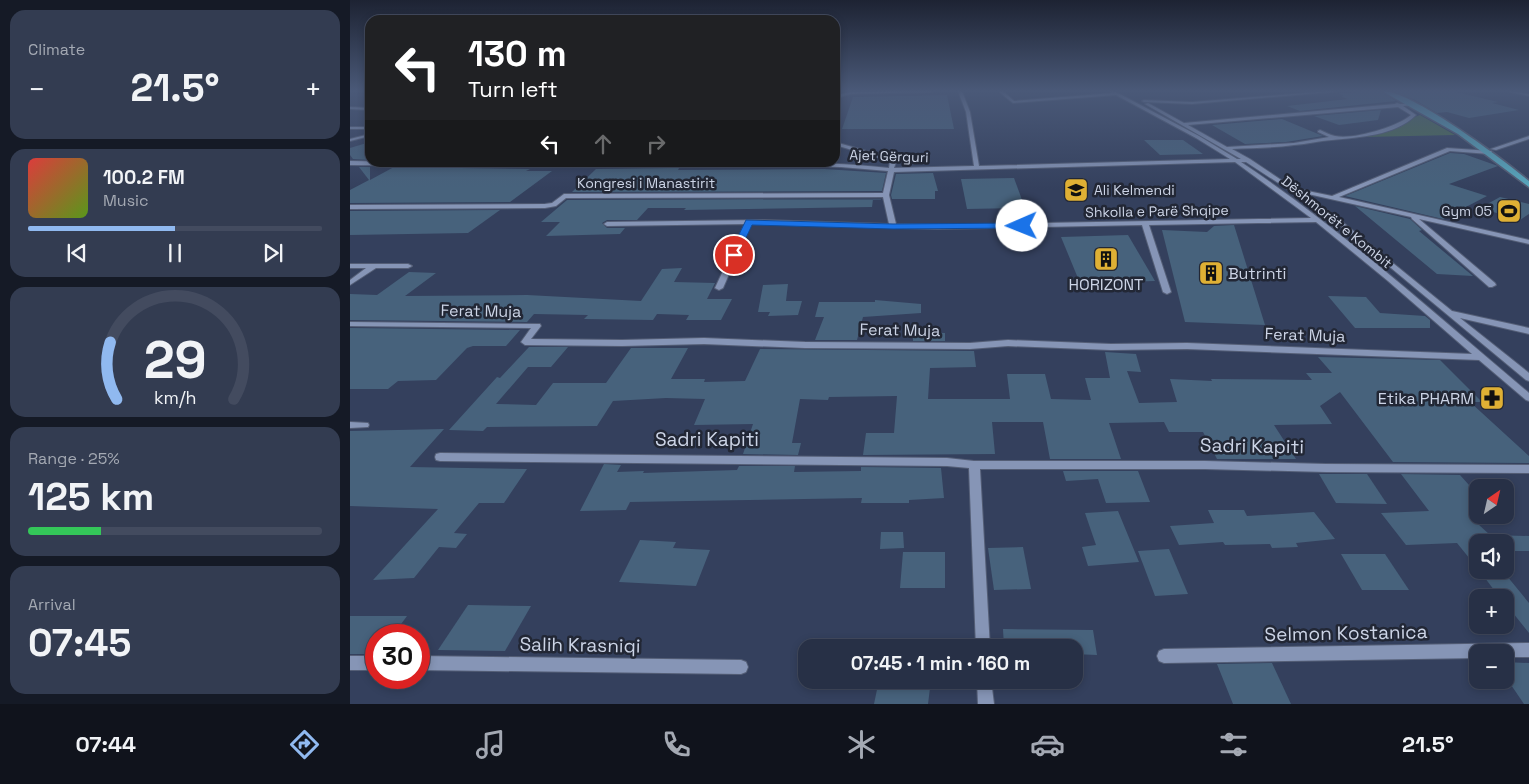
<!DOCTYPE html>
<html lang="en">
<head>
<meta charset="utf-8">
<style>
  :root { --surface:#273046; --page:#333c51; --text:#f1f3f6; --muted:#a4a9b3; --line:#434b5f; --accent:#90b9f0 }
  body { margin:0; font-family:"Space Grotesk",sans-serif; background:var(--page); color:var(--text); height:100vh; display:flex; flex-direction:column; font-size:19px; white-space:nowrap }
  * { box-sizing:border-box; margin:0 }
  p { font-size:16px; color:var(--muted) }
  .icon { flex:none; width:28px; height:28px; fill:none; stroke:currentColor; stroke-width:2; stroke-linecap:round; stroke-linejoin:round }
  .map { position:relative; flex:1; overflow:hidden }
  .side { display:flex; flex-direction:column; gap:10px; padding:10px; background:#151a26; width:350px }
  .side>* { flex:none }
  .hud { position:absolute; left:15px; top:15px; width:475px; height:152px; border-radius:15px; box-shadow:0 2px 8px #0003,0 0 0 1px var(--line); background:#202124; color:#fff; overflow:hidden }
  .needle { width:32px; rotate:34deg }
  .fabs { position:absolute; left:1119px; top:479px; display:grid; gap:10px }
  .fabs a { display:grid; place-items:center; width:45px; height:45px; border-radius:10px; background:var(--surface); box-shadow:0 2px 8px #0003,0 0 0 1px var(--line); font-size:25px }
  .speed { position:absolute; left:15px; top:624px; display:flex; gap:10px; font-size:25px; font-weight:700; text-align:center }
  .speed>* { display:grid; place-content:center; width:65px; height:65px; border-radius:50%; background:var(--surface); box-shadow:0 2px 8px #0003,0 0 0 1px var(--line); line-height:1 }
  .speed .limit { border:8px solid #d22; background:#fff; color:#111 }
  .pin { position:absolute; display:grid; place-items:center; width:42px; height:42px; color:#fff; margin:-21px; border:2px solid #fff; border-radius:50%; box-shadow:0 1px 5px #0007 }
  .me { position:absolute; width:55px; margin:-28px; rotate:269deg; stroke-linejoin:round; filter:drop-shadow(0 0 4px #0008) }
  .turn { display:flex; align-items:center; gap:18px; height:105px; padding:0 20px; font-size:22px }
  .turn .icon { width:65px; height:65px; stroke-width:2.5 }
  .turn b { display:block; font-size:35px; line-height:42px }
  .lanes { display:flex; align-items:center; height:48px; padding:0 20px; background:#0003; justify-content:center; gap:25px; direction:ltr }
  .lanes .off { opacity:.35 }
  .big { font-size:38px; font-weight:800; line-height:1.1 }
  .side .tile { flex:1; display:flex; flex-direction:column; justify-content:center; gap:8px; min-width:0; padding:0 18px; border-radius:15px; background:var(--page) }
  .side .dial { align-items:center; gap:0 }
  .dial svg { height:130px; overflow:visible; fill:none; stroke:var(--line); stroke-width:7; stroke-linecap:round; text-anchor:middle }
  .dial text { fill:var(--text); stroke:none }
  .song { display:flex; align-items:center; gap:15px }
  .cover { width:60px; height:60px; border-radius:8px; background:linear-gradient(135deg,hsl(0 70% 55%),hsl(90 70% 35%)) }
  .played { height:5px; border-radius:2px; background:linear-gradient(90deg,var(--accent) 50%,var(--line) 50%) }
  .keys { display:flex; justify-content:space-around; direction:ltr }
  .heat { display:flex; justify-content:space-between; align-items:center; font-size:28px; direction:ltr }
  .charge { height:8px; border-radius:4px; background:linear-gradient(90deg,#34c759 25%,var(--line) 0) }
  .trip { position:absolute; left:448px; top:639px; width:285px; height:50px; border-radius:15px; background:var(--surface); box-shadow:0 2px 8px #0003,0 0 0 1px var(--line); font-weight:800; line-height:50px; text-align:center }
  .menu { display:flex; height:80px; justify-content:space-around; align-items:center; background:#10131c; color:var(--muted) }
  .menu .icon { width:35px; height:35px }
  .menu .active { color:var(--accent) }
  .menu b { font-size:22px; color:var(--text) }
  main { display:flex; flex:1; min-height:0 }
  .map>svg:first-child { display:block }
  .green { fill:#4b6d4e }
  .building { fill:#47627c }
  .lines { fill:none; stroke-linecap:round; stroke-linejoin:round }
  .minor-casing { stroke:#545e76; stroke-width:2 }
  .major-casing { stroke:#545e76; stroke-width:3 }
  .minor { fill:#8695b6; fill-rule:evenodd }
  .major { fill:#58a8be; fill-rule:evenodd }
  .route { fill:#1a73e8; stroke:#114b97 }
  .labels { text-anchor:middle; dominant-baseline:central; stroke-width:5; stroke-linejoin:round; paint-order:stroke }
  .far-street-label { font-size:14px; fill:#ccd4e6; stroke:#222735 }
  .far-poi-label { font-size:14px; fill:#ccd4e6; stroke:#222735; text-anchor:start }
  .poi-label { font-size:16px; fill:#ccd4e6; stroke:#222735; text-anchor:start }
  .street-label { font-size:16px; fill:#ccd4e6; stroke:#222735 }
  .near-street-label { font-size:19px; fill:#ccd4e6; stroke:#222735 }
</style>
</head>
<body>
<main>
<section class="side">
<div class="tile"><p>Climate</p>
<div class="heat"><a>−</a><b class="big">21.5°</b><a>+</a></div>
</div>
<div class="tile">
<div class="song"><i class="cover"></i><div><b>100.2 FM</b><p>Music</p></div></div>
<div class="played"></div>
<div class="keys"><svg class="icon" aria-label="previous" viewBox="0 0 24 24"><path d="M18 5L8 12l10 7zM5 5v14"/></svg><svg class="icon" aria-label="pause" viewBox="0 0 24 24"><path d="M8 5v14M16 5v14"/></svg><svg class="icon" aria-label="next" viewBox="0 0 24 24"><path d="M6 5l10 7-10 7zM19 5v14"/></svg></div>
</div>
<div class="tile dial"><svg viewBox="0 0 100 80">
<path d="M14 69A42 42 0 1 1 86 69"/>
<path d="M14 69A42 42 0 0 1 10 34" stroke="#90b9f0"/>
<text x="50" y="56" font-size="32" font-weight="700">29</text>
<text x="50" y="72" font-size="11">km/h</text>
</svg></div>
<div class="tile"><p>Range · 25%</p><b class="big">125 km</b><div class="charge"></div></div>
<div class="tile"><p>Arrival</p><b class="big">07:45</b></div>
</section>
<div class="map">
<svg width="1179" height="704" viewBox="0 0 1179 704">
  <rect width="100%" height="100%" fill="#34405d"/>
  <path class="green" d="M1070 115 1105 135 1013 137Z"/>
  <g class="building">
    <path d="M1030 91 1046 101 950 111 937 106 998 99 992 97 993 95 988 93Z"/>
    <path d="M1041 91H1102L1148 102 1142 103 1169 110 1119 118 1097 112 1087 113 1065 100Z"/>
    <path d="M597 95 604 129H492L503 97Z"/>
    <path d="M1031 110 1028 120 989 125 964 116Z"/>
    <path d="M932 119 973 136 936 142 895 144 862 125Z"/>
    <path d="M794 140H833L853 154 810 155Z"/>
    <path d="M20 142V160L3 159 0 155V148Z"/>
    <path d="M1100 153 1114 154 1148 166 1099 184 1137 196 1093 219 995 196Z"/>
    <path d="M9 167H20V180L44 167 180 169 176 171H202L160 202 0 203V190L19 180Z"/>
    <path d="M329 168 328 170 474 169 536 173 532 191 222 192 246 169Z"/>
    <path d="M583 173 588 191H585V199H542L541 195 546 174Z"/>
    <path d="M664 178 675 208 617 209 611 179Z"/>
    <path d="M1150 197 1179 204V214L1170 220 1130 208Z"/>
    <path d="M523 199 522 207 334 210 336 208H298L287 220H257L252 223 257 228H275L270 234 196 236 210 222H191L217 200 532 199Z"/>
    <path d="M1005 206 1060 219 1072 230 1069 231 1123 276 1087 274Z"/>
    <path d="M150 210 118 233 0 235V211Z"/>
    <path d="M884 225 915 325 835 322 812 230 857 232 864 226Z"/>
    <path d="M778 235 805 281 730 283 711 237Z"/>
    <path d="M332 268 324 282 365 283 357 299H382L371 320H336L339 315 307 314 303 320 234 319 238 315 184 314 177 322 0 320V294L27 295 59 272 86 273 55 296 177 295 291 301 312 269Z"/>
    <path d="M438 284 436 301H452L448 315 418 316 420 312H408L413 285Z"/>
    <path d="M978 296 1016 297 1030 313 1075 316 1080 320V328H1005Z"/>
    <path d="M525 300 571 304V313L513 317 507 340H465L474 317H465L469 302H525Z"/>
    <path d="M0 328 170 330 156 346H123L117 348 86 380 48 381 38 389H0Z"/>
    <path d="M563 332 595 333V341H563Z"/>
    <path d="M179 347H218L201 367H178L146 404 186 405 203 383H256L281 348H338L321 379H355L354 382 395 381 410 349 624 351 626 367 580 368 578 399H660L657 374H695L701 399 741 400 735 378H760L755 352 786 354 791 372 777 371 789 403 827 402 820 379 862 381 861 379 962 380 956 373H982L968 357 1090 360 1132 402H1120L1179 456V463L1043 462 990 392 970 406 982 424 924 425 946 459H867L853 432H819L814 422 759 423 771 459H700L693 422H642L645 454 513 455 516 433H544L547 396 479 397 478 400 450 399 442 443H451L448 455 393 454 403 424 344 425 355 399 316 398 263 401 247 426 137 427 133 431 99 430 147 377 150 378Z"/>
    <path d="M94 429 60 467 177 469 154 503H129L104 533 117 534 106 548 89 547 64 578 23 580 88 509 0 506V431Z"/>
    <path d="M254 464 271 465 267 472 294 471 293 473 387 470 389 466H445L444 472 511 471V467L591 468 594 498 559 500V503H511L512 498 280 502 276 510 230 511Z"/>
    <path d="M713 471H788L800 502 756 503 748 479 716 481Z"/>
    <path d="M969 474H1017L1037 504 986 503Z"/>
    <path d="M1051 474 1110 475 1128 495V524L1140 535 1179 536V551H1155V542H1128V569L1107 543 1056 545 1031 513 1079 511Z"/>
    <path d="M858 510H894L897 516 964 512 985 539 946 543 948 547 922 548 920 544 875 545 873 542 829 545 820 526 864 523Z"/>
    <path d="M768 511 789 562 738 566 732 547 746 545 735 513Z"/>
    <path d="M531 532H553L554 548 530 549Z"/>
    <path d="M290 540 326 542 323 548 360 550 346 586 269 582Z"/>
    <path d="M673 547 681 589 644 590 638 548Z"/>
    <path d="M819 549 838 594 805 596 788 551Z"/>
    <path d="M553 552H595V588H550Z"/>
    <path d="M991 554H1035L1059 590H1012Z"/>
    <path d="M1129 570H1152L1179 603V633L1155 603V598H1150Z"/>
    <path d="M118 605 181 606 155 651 88 650Z"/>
    <path d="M0 616H57L43 635H26V654H0Z"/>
    <path d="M653 629 743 630 747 655 724 654V648H654Z"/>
    <path d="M1155 662 1179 663V704H1174L1155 676Z"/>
    <path d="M922 663 941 704H883L867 664Z"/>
    <path d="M529 680H581L578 704H524Z"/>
  </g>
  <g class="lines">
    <defs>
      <g id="minor">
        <path d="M540 91H583L581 92 500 94 490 97 485 103 487 95 500 92Z"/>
        <path d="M608 91H612L620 112 629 166 880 159 846 138 766 95 663 103 648 91H656L654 92 664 101 762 93 759 91H764L849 136 887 159H891L795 104 798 103 834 123 1045 104 1047 103 1050 104 1065 103V105L1053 106 1066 115C1045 136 1010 137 982 140 969 141 957 144 944 145 923 148 902 148 882 149L900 159 943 188 982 196 1097 148 1141 151 1142 152 1139 154 1100 151 989 197 1179 240V244L1069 219 1145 283 1146 285 1142 287H1139L1062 219 1061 217 949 192 980 212 1102 311 1179 328V334L1110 318 1179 373V381L1176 380 976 214 896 162H891C993 230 1085 314 1179 393V401L1176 400 1129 360 837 349 761 350 658 346 620 349 455 348 354 344 272 346 175 345 171 342 181 328 0 326V322L190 324 191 326 181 339 272 340 354 338 455 342 620 343 658 340 761 344 837 343 1122 354 1038 281 966 222 799 225 821 292 817 294 813 292 792 225 587 229 401 224 373 288 369 290 365 288 395 224 257 226 254 224 257 222 412 220 539 224 533 197 216 198 206 206 195 208 0 209V205L195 204 202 203 214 194 533 193 538 171 491 167 440 166 211 167 0 165V161C98 163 199 164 298 164 378 163 459 159 539 168L540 161 485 145V142L544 159 546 162 544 168 624 166 616 112ZM1048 107 1061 115C1047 127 1003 140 985 136 980 135 975 132 970 130L968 131V132L979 137 944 143 877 147 838 125ZM885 162 961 218 587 225 546 224 539 195 544 172Z"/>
        <path d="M979 91H993L842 104 794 102 792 101 794 100 842 102Z"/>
        <path d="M1159 91 1179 94V96L1160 92Z"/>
        <path d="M0 107 20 108V110L0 109Z"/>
        <rect x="0" y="127" width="20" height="2"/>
        <path d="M20 134V136L0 141V139Z"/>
        <path d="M1179 136V139L1146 150 1141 149Z"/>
        <path d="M0 264H58L62 266 58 268H26L0 285V280L16 268H0Z"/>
        <path d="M0 422 18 423 19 425 18 427 0 428Z"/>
        <path d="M90 453 597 458 624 461H855L976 464 1179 465V473L976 472 855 469H630L640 648H626L619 468 597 466 90 461 86 460 85 457 86 454Z"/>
        <path d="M1179 643V657H1155V652H1128V658L814 663 809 661 807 656 809 651 814 649Z"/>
        <rect x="0" y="656" width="26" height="14"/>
        <path d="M69 656 391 660 396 662 398 667 396 672 391 674 69 670Z"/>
        <path d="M627 680H641L644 704H628Z"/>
      </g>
      <path id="major" d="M1032 91C1061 90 1154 160 1179 181V187L1108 134Z"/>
    </defs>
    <use href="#minor" class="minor-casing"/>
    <use href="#major" class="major-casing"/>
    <use href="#minor" class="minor"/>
    <use href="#major" class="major"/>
  </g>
  <linearGradient id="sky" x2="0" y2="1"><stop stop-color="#1d2333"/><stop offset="0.48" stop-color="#4a5978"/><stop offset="1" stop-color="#4a5978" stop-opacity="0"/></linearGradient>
  <rect width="1179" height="189" fill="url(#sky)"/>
  <path class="route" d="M396 220 543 224 672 223 676 226 672 228 543 229 402 225 388 255 387 257H381L379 255Z"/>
  <defs>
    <symbol id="school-square" viewBox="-11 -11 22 22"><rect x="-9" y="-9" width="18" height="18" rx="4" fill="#dfb034" stroke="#222735"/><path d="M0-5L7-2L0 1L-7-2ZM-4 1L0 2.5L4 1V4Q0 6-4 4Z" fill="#111"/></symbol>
    <symbol id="stadium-square" viewBox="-11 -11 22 22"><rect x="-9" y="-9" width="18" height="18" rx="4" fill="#dfb034" stroke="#222735"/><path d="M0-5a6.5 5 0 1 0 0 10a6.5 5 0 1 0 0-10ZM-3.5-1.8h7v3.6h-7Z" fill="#111"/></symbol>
    <symbol id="building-square" viewBox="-11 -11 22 22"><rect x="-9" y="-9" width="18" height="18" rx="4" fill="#dfb034" stroke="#222735"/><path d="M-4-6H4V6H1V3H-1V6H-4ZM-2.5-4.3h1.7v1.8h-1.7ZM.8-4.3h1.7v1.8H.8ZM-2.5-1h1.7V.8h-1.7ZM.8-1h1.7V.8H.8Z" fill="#111"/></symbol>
    <symbol id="pharmacy-square" viewBox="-11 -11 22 22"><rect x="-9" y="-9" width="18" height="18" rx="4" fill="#dfb034" stroke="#222735"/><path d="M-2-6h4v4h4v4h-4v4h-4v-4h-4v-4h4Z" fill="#111"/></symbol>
  </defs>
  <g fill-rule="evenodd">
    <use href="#school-square" x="712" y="176" width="28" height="28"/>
    <use href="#stadium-square" x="1145" y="197" width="28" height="28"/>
    <use href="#building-square" x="742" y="245" width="28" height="28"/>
    <use href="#building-square" x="847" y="259" width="28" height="28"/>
    <use href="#pharmacy-square" x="1128" y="384" width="28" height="28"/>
  </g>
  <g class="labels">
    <g class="far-street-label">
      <text transform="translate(539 156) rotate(2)">Ajet Gërguri</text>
      <text x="296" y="183">Kongresi i Manastirit</text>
      <text transform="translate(807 211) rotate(-1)">Shkolla e Parë Shqipe</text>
      <text transform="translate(987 222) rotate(39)">Dëshmorët e Kombit</text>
    </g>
    <g class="far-poi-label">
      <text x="744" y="190">Ali Kelmendi</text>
      <text x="1142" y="211" text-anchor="end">Gym 05</text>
    </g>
    <g class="poi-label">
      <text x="878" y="273">Butrinti</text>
      <text x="756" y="284" text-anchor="middle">HORIZONT</text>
      <text x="1124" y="398" text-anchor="end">Etika PHARM</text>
    </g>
    <g class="street-label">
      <text transform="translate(131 311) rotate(1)">Ferat Muja</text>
      <text transform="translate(550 330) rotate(1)">Ferat Muja</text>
      <text transform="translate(955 335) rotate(2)">Ferat Muja</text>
    </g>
    <g class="near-street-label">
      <text x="357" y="439">Sadri Kapiti</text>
      <text transform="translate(902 446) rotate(1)">Sadri Kapiti</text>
      <text transform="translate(996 633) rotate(-1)">Selmon Kostanica</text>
      <text transform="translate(230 645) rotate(1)">Salih Krasniqi</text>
    </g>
  </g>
</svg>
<div class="fabs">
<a><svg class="needle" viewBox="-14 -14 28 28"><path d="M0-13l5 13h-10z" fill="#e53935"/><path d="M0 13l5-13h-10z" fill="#a4a9b3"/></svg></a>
<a><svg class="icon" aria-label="sound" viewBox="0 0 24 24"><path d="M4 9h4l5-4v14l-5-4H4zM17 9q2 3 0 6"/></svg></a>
<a>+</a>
<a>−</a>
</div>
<div class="speed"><div class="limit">30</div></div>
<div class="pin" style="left:384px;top:255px;background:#d93025"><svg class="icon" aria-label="arrive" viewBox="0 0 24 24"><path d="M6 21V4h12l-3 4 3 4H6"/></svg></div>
<svg class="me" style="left:672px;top:226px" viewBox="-20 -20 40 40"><circle r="19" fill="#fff"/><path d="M0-13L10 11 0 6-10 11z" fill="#1a73e8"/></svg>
<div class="trip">07:45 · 1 min · 160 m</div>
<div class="hud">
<div class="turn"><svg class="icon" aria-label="left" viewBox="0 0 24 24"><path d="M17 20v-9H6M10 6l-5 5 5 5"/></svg><div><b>130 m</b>Turn left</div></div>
<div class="lanes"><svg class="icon" aria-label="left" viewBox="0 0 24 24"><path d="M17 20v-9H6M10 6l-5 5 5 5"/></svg><svg class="icon off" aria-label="ahead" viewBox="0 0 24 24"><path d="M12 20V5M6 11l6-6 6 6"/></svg><svg class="icon off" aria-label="right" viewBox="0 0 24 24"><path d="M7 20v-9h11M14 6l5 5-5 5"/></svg></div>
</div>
</div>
</main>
<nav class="menu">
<b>07:44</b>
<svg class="icon active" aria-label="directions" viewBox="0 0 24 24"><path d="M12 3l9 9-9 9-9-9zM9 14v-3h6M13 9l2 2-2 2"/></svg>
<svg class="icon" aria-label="music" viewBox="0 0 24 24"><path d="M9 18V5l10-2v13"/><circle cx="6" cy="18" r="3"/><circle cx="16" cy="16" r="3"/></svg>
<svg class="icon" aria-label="phone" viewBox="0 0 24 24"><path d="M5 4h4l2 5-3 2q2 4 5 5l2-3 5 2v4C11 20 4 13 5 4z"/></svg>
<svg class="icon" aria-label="climate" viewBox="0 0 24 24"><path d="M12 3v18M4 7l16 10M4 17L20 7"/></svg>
<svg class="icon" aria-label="car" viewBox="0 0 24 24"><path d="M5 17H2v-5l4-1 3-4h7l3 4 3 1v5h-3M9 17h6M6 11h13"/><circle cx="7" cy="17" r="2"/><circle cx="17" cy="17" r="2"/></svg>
<svg class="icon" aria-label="filters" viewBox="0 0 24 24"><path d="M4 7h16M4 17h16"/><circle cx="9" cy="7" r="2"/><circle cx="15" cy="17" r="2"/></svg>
<b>21.5°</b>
</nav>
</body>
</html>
